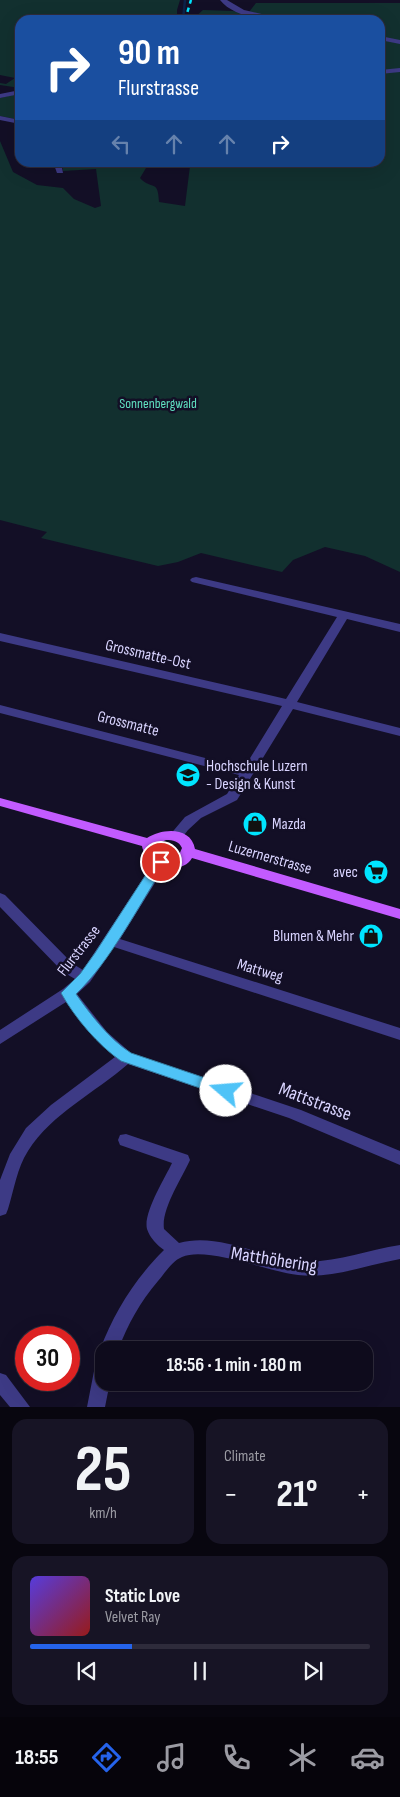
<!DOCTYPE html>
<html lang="en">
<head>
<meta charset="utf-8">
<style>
  :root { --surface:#0e0b1c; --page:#171425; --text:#f1f3f6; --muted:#9b9ba3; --line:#2e2b3b; --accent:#2563eb }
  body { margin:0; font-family:"Sofia Sans Condensed",sans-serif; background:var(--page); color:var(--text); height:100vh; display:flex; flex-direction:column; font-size:19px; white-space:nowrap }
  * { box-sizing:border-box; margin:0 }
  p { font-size:16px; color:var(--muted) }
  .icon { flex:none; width:28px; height:28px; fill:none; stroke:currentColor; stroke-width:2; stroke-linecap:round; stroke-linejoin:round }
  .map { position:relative; height:1407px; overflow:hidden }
  .drawer { display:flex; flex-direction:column; gap:12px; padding:12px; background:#08060f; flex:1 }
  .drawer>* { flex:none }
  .hud { position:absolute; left:15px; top:15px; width:370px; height:152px; border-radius:15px; box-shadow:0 5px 20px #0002,0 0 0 1px var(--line); background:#1a4fa0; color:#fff; overflow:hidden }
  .speed { position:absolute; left:15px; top:1326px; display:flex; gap:10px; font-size:25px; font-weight:700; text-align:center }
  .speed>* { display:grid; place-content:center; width:65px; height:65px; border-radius:50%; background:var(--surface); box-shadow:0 5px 20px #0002,0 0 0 1px var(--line); line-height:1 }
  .speed .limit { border:8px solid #d22; background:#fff; color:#111 }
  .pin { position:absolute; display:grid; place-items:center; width:42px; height:42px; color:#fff; margin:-21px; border:2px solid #fff; border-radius:50%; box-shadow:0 1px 5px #0007 }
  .me { position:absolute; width:55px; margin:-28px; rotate:288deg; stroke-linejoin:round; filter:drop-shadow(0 0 4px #0008) }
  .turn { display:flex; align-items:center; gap:18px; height:105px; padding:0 20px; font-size:22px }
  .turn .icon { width:65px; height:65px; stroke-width:2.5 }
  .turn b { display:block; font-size:35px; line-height:42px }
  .lanes { display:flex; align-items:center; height:48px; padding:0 20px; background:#0003; justify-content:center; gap:25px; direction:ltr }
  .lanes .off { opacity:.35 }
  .big { font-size:38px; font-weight:700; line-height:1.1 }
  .drawer .widget { flex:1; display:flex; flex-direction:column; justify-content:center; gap:8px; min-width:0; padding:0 18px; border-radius:15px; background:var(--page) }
  .drawer .dial { align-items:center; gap:0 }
  .dial b { font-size:65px; line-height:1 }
  .song { display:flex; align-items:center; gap:15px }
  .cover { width:60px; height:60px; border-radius:8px; background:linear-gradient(135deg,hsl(250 70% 55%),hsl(0 70% 35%)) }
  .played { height:5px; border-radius:2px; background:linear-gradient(90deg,var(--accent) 30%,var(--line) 30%) }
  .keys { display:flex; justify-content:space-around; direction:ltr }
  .heat { display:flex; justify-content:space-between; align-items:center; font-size:28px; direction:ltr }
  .drawer .tiles { flex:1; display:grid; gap:12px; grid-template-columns:1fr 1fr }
  .widget:last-child { grid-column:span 2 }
  .trip { position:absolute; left:95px; top:1341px; width:278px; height:50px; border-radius:15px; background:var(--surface); box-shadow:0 5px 20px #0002,0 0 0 1px var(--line); font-weight:700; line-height:50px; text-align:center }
  .dock { display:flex; height:80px; justify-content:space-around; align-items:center; background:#06040b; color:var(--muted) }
  .dock .icon { width:35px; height:35px }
  .dock .on { color:var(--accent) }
  .dock b { font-size:22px; color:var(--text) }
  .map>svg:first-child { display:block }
  .green { fill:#12302f }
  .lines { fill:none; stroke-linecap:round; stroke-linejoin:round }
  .stream { stroke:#0c2248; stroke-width:2.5 }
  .minor { fill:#3d3a85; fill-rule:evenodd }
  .major { fill:#c25bff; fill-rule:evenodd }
  .rail { stroke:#00e5ff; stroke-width:2.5; stroke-dasharray:4.5 4; stroke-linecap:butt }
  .route { fill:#4fc3f7; stroke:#337fa1 }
  .labels { text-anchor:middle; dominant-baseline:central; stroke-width:5; stroke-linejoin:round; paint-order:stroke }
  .far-park-label { font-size:14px; fill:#5fe0c0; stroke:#130f26 }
  .street-label { font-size:16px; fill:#d9d4ff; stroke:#130f26 }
  .poi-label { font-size:16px; fill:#d9d4ff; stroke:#130f26; text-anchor:start }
  .near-street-label { font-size:19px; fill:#d9d4ff; stroke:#130f26 }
</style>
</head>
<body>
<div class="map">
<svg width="400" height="1407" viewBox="0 0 400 1407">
  <rect width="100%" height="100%" fill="#130f26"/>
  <g class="green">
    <path d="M0 0H180L177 10V20H20V88L0 85V83L6 84 15 78 0 75Z"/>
    <path d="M256 3H400V41L380 38V20H289L249 12Z"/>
    <path d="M203 10 233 11 280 20H189L194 18Z"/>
    <path d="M380 39 400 43V69L380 71Z"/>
    <path d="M400 70V572L365 556 325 547 293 560 282 572 201 553 178 562 158 566 41 538 47 532 0 520V141L13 172 37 185 63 188 74 199 95 208 101 206 96 169 63 171V163C81 163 133 158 146 168L140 178C152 191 158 178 159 202L185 206 190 166 179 165 178 163 380 162V73Z"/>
    <path d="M20 93V120L0 116V98Z"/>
  </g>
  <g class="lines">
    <path class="stream" d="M183 20 185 0"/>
    <g class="minor">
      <path d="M220 0H227L244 10 288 20C267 20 234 18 220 0Z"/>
      <path d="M380 36 400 40V44L380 40Z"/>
      <path d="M400 68V72L380 74V70Z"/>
      <path d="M20 90V94L0 98V94Z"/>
      <path d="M0 116 20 120V124L0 120Z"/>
      <path d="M53 162H61L63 173H57Z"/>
      <path d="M196 577 400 624V632L347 619 297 702 400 728V736L293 709 237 800 201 818 188 830 181 839H171L169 836 185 817 227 794 239 775 0 713V705L244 768 282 706 0 641V633L286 699 337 617 192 582 190 580 192 578Z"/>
      <path d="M161 857 166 859 168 862 120 939 400 1028V1040L114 947 90 982 77 994 107 1032 131 1053 301 1110 400 1151V1165L289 1118 128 1064C95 1093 52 1113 28 1151 17 1168 14 1190 8 1209L6 1214 0 1216V1180L10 1154 26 1128 51 1105 115 1057 89 1032 66 1002 0 1044V1030L63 989 75 979 63 972 0 907V893L5 895 73 964 83 970 156 859Z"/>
      <path d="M126 1134 188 1155 190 1160C182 1178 161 1209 164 1229L179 1243C218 1232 260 1257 299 1261 333 1264 366 1250 400 1245V1259C366 1265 333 1279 298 1275 270 1272 207 1246 182 1257 172 1261 165 1273 158 1281 140 1302 128 1324 118 1350H104L103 1356 100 1350C114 1312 135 1279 164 1250 157 1245 150 1238 147 1229 143 1213 165 1178 172 1163L120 1145 118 1140 120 1135Z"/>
      <path d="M104 1358V1382H110L105 1407H87L95 1366 98 1360Z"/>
      <path d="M0 1373 6 1375 30 1407H10L0 1395Z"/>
    </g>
    <path class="major" d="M0 798 147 838C162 828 191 826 195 849L400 909V919L192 858C181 877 145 866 142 846L0 806ZM166 840C173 840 179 841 182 848L179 855 168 858 157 851 155 847 157 844Z"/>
    <path class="rail" d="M185 20 191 0"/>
  </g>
  <path class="route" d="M161 857 165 859 167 862 165 865C139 905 110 962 76 994 91 1015 109 1039 131 1053L232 1087 234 1091 232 1095 226 1097 121 1061C98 1045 75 1018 61 993L80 974 95 953 156 859Z"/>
  <defs>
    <symbol id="university-disc" viewBox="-11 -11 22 22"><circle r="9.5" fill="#00e5ff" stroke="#130f26"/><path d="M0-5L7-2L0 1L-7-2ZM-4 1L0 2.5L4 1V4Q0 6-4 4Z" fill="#111"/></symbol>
    <symbol id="shop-disc" viewBox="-11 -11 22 22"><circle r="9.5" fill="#00e5ff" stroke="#130f26"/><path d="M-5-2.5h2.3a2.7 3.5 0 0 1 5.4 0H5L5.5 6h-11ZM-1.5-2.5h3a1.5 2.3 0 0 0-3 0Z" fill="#111"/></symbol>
    <symbol id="supermarket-disc" viewBox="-11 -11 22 22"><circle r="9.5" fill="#00e5ff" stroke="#130f26"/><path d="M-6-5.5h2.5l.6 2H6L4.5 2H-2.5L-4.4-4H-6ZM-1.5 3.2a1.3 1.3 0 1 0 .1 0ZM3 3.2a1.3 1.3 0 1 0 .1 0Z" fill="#111"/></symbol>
  </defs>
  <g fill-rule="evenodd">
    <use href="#university-disc" x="174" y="761" width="28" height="28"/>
    <use href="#shop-disc" x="241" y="810" width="28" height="28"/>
    <use href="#supermarket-disc" x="362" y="858" width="28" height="28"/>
    <use href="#shop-disc" x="357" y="922" width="28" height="28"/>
  </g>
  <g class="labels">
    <g class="far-park-label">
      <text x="158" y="403">Sonnenbergwald</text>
    </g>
    <g class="street-label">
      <text transform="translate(148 655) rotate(13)">Grossmatte-Ost</text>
      <text transform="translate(128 724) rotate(14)">Grossmatte</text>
      <text transform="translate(270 858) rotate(16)">Luzernerstrasse</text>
      <text transform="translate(79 951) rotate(-52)">Flurstrasse</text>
      <text transform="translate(260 971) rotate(17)">Mattweg</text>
    </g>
    <g class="poi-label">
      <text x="206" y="766">Hochschule Luzern<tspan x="206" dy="18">- Design &amp; Kunst</tspan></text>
      <text x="272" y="824">Mazda</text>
      <text x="358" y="872" text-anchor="end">avec</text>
      <text x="354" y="936" text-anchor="end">Blumen &amp; Mehr</text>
    </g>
    <g class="near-street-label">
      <text transform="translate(315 1102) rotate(21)">Mattstrasse</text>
      <text transform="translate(274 1260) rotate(9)">Matthöhering</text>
    </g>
  </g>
</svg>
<div class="speed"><div class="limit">30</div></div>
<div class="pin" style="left:161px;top:862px;background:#d93025"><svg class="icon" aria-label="arrive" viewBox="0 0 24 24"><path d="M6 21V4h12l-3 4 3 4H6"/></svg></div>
<svg class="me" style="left:226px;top:1091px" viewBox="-20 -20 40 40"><circle r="19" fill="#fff"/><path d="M0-13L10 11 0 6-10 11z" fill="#4fc3f7"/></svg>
<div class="trip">18:56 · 1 min · 180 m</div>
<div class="hud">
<div class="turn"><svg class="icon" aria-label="right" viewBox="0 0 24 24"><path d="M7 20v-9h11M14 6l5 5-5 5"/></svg><div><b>90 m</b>Flurstrasse</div></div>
<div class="lanes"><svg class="icon off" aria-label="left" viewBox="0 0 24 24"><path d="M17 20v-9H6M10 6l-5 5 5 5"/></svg><svg class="icon off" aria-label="ahead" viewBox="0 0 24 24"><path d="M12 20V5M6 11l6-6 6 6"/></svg><svg class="icon off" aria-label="ahead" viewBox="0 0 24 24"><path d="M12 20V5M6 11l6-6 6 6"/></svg><svg class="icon" aria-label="right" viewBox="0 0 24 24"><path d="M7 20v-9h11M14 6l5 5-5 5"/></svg></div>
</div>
</div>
<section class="drawer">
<div class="tiles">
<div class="widget dial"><b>25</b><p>km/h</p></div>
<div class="widget"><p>Climate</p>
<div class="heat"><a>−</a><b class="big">21°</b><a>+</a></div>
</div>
<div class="widget">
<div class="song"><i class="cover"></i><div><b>Static Love</b><p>Velvet Ray</p></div></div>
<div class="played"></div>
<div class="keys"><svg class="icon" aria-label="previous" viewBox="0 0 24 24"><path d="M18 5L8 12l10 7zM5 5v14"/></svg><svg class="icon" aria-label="pause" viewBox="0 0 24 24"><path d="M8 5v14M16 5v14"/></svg><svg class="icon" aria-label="next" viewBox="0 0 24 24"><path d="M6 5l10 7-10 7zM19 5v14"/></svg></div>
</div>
</div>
</section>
<nav class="dock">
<b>18:55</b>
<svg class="icon on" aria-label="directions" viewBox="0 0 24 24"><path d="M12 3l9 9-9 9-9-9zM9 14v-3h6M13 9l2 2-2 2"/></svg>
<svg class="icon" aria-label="music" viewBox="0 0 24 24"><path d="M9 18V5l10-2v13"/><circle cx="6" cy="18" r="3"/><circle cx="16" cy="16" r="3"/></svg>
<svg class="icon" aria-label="phone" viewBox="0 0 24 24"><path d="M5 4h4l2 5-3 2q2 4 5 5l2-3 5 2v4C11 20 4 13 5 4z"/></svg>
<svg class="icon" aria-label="climate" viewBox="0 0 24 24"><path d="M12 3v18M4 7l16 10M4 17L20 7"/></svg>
<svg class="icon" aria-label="car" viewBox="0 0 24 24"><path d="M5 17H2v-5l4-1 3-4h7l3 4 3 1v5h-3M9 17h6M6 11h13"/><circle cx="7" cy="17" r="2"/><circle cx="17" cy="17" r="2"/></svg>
</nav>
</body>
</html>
